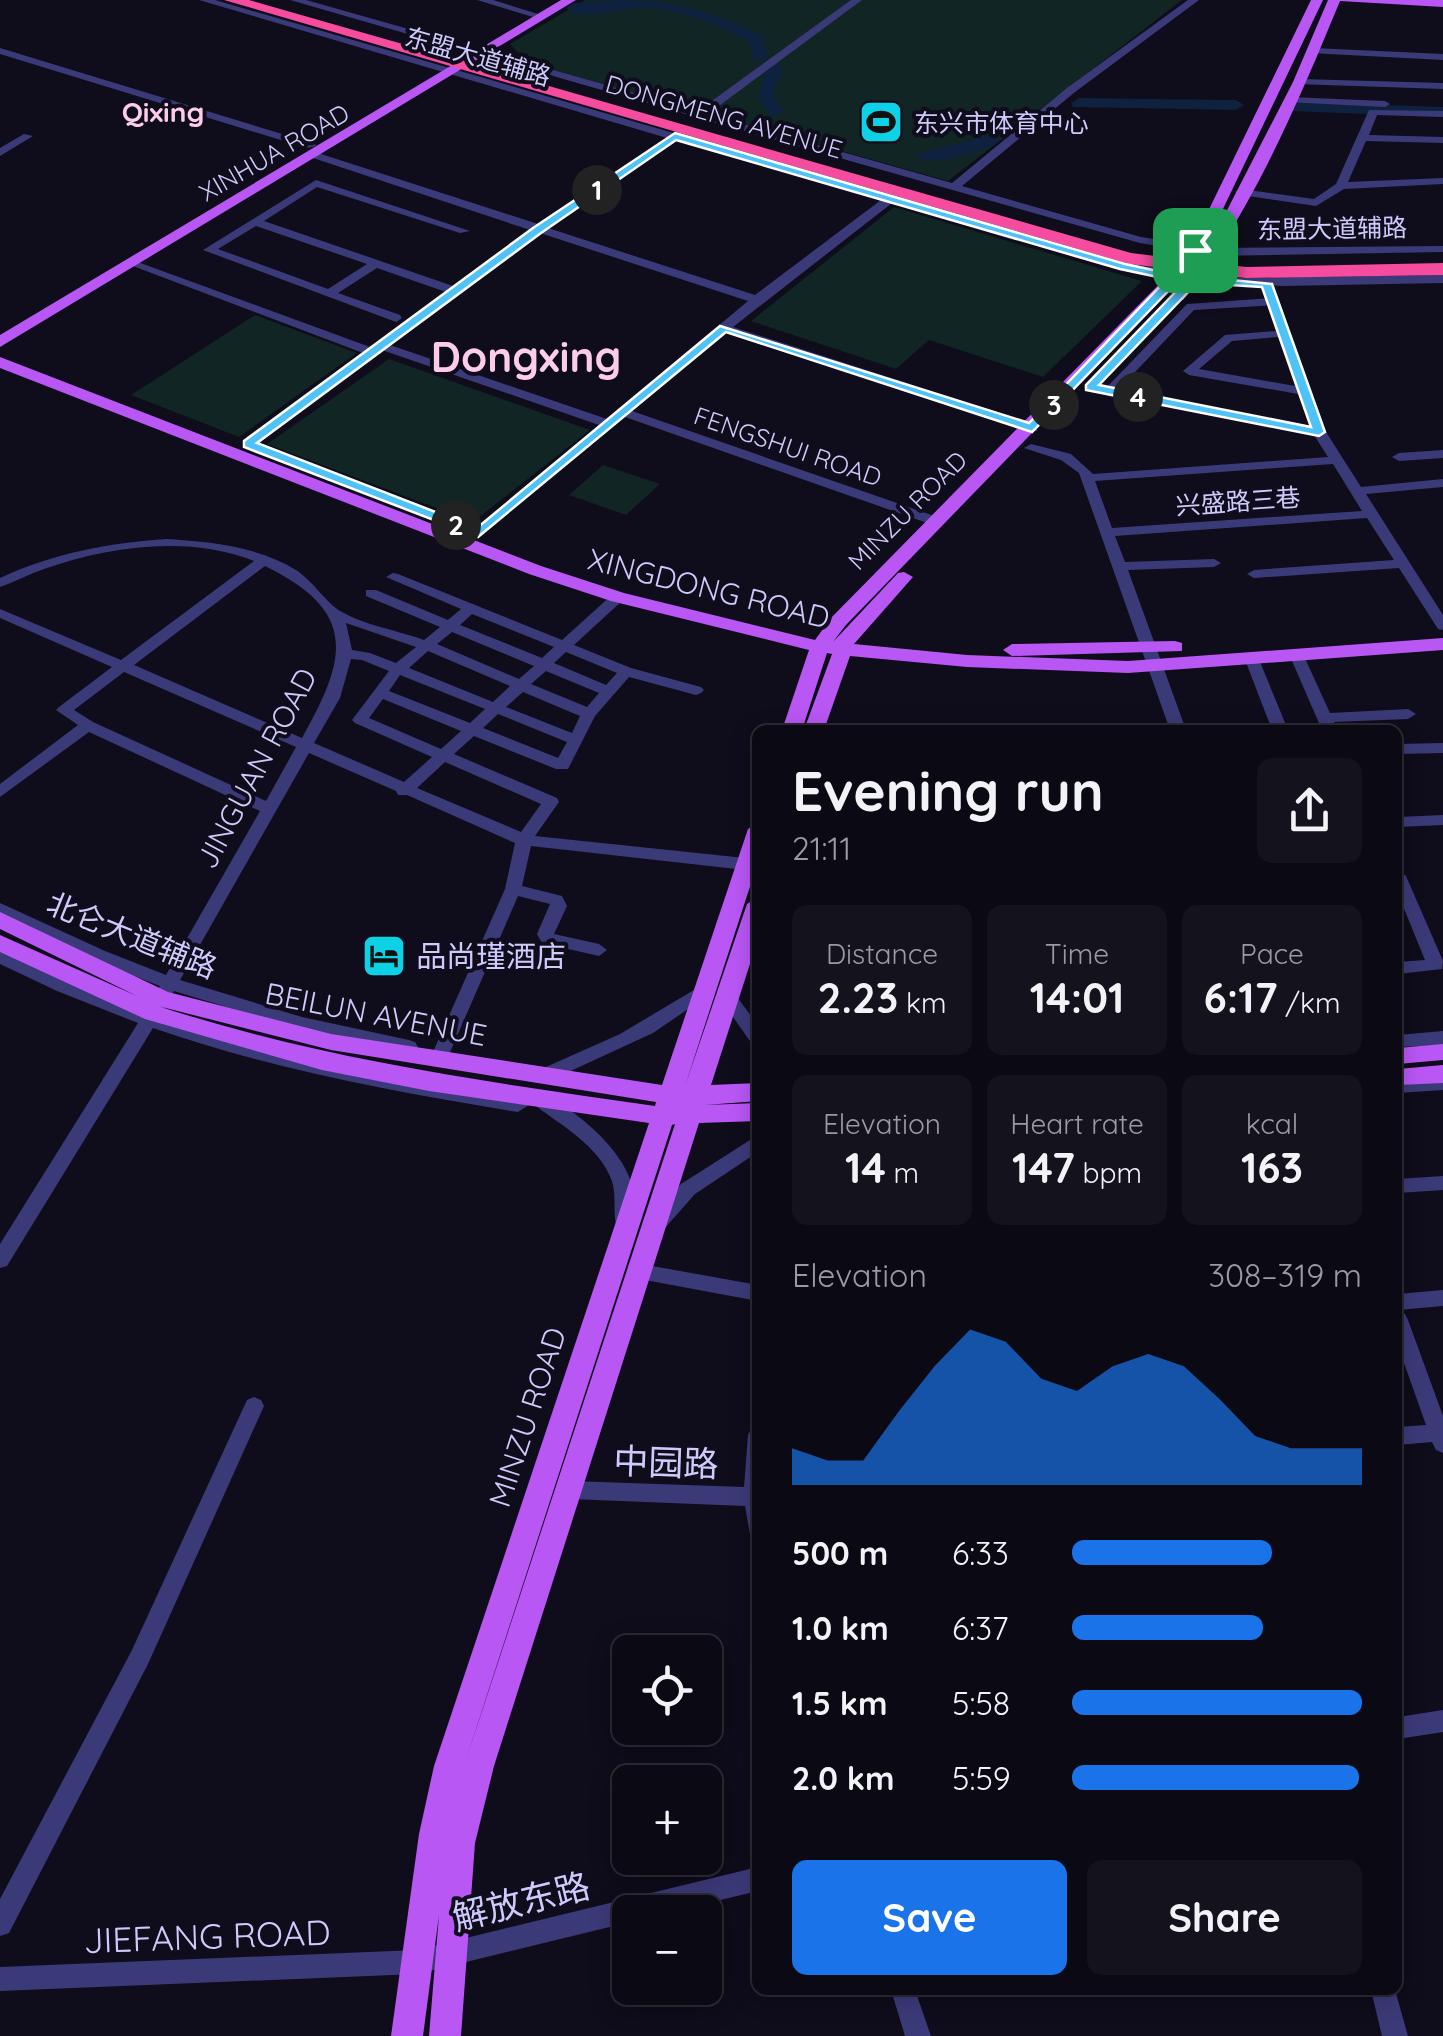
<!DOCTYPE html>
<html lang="en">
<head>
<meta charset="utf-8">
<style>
  body { margin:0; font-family:Quicksand,"Noto Sans SC",sans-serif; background:#14121d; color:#f1f3f6; height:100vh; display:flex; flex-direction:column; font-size:38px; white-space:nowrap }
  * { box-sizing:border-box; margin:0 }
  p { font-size:32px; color:#9a9aa0 }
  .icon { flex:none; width:55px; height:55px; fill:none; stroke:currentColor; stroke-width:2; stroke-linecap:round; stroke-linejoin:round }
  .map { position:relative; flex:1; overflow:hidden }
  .details { position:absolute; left:752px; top:725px; width:650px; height:1270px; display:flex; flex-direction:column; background:#0b0914; border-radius:15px; box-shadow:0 5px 25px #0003,0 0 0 2px #2b2a34 }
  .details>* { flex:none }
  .fabs { position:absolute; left:612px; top:1635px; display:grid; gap:20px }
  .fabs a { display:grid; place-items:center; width:110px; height:110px; border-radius:15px; background:#0b0914; box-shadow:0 5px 25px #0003,0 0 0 2px #2b2a34; font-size:50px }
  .pin { position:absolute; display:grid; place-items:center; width:85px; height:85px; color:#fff; margin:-42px; border-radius:20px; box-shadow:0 5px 15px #0006 }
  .km { position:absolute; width:50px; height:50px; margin:-25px; border-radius:50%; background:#222; color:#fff; font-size:28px; line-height:50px; text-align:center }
  .round { display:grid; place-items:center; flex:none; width:105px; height:105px; border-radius:15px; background:#14121d }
  .headline { display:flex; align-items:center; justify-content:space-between; height:170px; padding:0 40px }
  h1 { font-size:55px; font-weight:700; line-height:75px }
  .figures { display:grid; grid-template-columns:repeat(3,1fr); gap:15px; height:170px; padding:10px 40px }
  .figures div { display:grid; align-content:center; border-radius:15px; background:#14121d; text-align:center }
  .figures b { font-size:42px; font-weight:700 }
  .figures small { font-size:28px; font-weight:400 }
  .figures p { font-size:28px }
  .chart { height:280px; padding:20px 40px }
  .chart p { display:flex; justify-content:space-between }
  .chart svg { width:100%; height:180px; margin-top:10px; fill:#1a73e8; opacity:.7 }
  .action { display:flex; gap:20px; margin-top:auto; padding:20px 40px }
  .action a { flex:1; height:115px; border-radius:15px; background:#1a73e8; color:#fff; font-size:40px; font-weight:700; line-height:115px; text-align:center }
  .action a+a { background:#14121d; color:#f1f3f6 }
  ul { padding:0 40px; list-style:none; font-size:32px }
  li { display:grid; grid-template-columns:160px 120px 1fr; align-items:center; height:75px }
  li i { height:25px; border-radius:12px; background:#1a73e8 }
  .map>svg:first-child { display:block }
  .green { fill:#102524 }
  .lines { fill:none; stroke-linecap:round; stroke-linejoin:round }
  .river { fill:#0e213e; fill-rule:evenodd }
  .minor { fill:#3b3a78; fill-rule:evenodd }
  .major { fill:#b957f5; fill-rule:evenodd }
  .highway { fill:#f54c9f; fill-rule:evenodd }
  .route { fill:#4fc3f7; stroke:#fff; stroke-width:2.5; fill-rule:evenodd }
  .labels { text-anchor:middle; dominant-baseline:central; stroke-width:8; stroke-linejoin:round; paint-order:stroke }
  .far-street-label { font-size:25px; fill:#cfcafc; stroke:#0f0c1b }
  .far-poi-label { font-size:25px; fill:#cfcafc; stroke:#0f0c1b; text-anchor:start }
  .far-neighbourhood-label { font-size:28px; font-weight:bold; fill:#fccceb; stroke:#0f0c1b }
  .street-label { font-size:30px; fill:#cfcafc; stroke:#0f0c1b }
  .poi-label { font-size:30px; fill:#cfcafc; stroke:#0f0c1b; text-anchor:start }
  .near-street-label { font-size:35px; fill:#cfcafc; stroke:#0f0c1b }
  .far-town-label { font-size:42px; font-weight:bold; fill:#fccceb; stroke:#0f0c1b }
</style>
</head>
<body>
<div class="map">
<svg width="1443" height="2036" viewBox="0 0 1443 2036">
  <rect width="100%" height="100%" fill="#0f0c1b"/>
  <path class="green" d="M 585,0 L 1182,0 L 948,181 L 527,63 L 510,44 Z
    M 894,207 L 1142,281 L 1043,377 L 929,340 L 896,369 L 751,321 Z
    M 255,315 L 357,353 L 239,437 L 131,395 Z
    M 389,359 L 590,430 L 473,522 L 267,444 Z
    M 603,465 L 660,484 L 626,515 L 569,495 Z"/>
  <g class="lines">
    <path class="river" d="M 623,0 C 674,0 718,12 763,37 L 768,59 L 754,62 L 749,42 C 719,25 686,12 652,8 C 625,6 589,24 566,8 L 574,3 Z
      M 767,64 L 779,64 L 783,74 L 775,85 L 774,98 L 784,111 L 776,116 L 770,115 L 758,98 Z
      M 1079,98 L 1236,100 L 1244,105 L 1236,110 L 1073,107 L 1071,103 Z
      M 1298,102 L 1443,107 L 1443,117 L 1292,111 L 1290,107 Z
      M 990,135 L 999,140 L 996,144 C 973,151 936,170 915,155 Z"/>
    <path class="minor" d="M 199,0 L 215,0 L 1125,264 L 1243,278 L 1443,275 L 1443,283 L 1283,286 L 1164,278 L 1120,270 L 892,203 L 733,327 L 1037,425 L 1037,431 L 1027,431 L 726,333 L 632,411 L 943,519 L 943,525 L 933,525 L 625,417 L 478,537 L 471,533 L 473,530 L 599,425 L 382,350 L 253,447 L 243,447 L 243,441 L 363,353 L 125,263 L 135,261 L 370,347 L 446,292 L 377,268 L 338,293 L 400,315 L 402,318 L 396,322 L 203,250 L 316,180 L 470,231 L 460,233 L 317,187 L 264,221 L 453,286 L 530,230 L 310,157 L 310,153 L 318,153 L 538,224 L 667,138 ZM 677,141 L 881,200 L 755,295 L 548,228 ZM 256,226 L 367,264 L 328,289 L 218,249 ZM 540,233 L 748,301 L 607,419 L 390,345 Z
      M 290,0 L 306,0 L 698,111 L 851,0 L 862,0 L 708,114 L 952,183 L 1067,88 L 1188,0 L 1199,0 L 1075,92 L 962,186 L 1141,237 L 1213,248 L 1443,246 L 1443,252 L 1213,256 L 1140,243 L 702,119 L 692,120 L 692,116 Z
      M 477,0 L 493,0 L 538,14 L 533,17 Z
      M 0,48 L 315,144 L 316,146 L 307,148 L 0,54 Z
      M 1314,48 L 1443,54 L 1443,60 L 1310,53 L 1309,51 Z
      M 1300,79 L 1443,83 L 1443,89 L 1296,84 L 1296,80 Z
      M 1290,97 L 1385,101 L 1390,104 L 1385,107 L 1286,102 L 1285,100 Z
      M 1369,110 L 1443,111 L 1443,117 L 1377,115 L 1369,135 L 1443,137 L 1443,143 L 1366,141 L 1348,182 L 1443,178 L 1443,184 L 1344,189 L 1316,206 L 1241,195 L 1235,192 L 1241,189 L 1314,199 L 1336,184 Z
      M 24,134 L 33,136 L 0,156 L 0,148 Z
      M 1273,298 L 1277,299 L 1277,305 L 1194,310 L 1119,389 L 1310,426 L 1298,394 L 1189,375 L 1183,371 L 1225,335 L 1289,330 L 1290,341 L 1326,432 L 1361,487 L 1443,479 L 1443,487 L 1366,494 L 1443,615 L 1443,630 L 1438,629 L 1399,568 L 1254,578 L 1247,574 L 1254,570 L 1394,560 L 1367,518 L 1115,536 L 1125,562 L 1214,559 L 1221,563 L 1214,567 L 1128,570 L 1186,730 L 1170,730 L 1079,473 L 1061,460 L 1024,448 L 1031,444 L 1071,454 L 1093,474 L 1328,457 L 1314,435 L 1109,396 L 1084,387 L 1090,383 L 1107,387 L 1187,304 ZM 1278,337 L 1295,386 L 1199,369 L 1232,341 ZM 1333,464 L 1362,511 L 1112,528 L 1095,481 Z
      M 1443,450 L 1443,458 L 1399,461 L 1392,457 L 1399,453 Z
      M 167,539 C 211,542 257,546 296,570 C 312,580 328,605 342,612 C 364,625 400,631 424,640 L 440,627 L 366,596 L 366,590 L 376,590 L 448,620 L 461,609 L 386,577 L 393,573 L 398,574 L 562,640 L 613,594 L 623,594 L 623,600 L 574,645 L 631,668 L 701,687 L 704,690 L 701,693 L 696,695 L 629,677 L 595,716 L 568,769 L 556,769 L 474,736 L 454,754 L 557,798 L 559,802 L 535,836 L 745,858 L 753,864 L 745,870 L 531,846 L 522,886 L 562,896 L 567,906 L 554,934 L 599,944 L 607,950 L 599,956 L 542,943 L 537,934 L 550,904 L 518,896 L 444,1066 L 432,1066 L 429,1061 L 505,889 L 515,843 L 407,795 L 398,795 L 396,791 L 309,753 L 180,980 L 302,1017 L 409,1040 L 415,1042 L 418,1047 L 415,1052 L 409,1054 L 302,1030 L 174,991 L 159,1017 C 275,1057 394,1079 514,1098 L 527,1090 C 535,1094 541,1092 549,1096 C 591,1122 652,1172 631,1228 L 624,1231 L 617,1228 C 612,1213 617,1197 612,1181 C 599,1145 560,1125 532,1103 L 518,1112 C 394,1092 271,1069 153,1028 L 7,1266 L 0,1268 L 0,1244 L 138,1023 L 57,991 L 0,964 L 0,951 L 145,1012 L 160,986 L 93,960 L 0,916 L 0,903 L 105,951 L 166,975 L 260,811 L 89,732 L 0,797 L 0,784 L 78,725 L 56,710 L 59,707 L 112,667 L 0,618 L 0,609 L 121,660 L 254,561 C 190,535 108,546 44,569 C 29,574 15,582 0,587 L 0,578 C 54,553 108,543 167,539 ZM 265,566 C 360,612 346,660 302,738 L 134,665 ZM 472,614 L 554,647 L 542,658 L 460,625 ZM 346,623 L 416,647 L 396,663 L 370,653 L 352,650 ZM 452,632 L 534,666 L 519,679 L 437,644 ZM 428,651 L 510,686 L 493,702 L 409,668 ZM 566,652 L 617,673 L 606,685 L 554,663 ZM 351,659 L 362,660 L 389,671 L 352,720 L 355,723 L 432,757 L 404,782 L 314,743 L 340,698 ZM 546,671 L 599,693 L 587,707 L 531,684 ZM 124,672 L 296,747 L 266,801 L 93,722 L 74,710 ZM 400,675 L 485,709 L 470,723 L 389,691 ZM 523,692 L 580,716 L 572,733 L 506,707 ZM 383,699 L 461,731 L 441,749 L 369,718 ZM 498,714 L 567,742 L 558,758 L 483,728 ZM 445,762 L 541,804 L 521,832 L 417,788 Z
      M 1296,649 L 1303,654 L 1330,713 L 1408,709 L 1416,714 L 1408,719 L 1334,722 L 1338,730 L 1322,730 L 1289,654 Z
      M 1251,652 L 1258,657 L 1288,730 L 1272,730 L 1244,657 Z
      M 1443,743 L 1443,753 L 1398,754 L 1398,744 Z
      M 1443,815 L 1443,825 L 1398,827 L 1398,817 Z
      M 1398,870 L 1406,876 L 1443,961 L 1442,969 L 1398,974 L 1398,962 L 1425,960 L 1398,894 Z
      M 704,984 L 710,986 L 713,990 L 710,994 L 653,1033 L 549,1081 L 537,1081 L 534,1076 L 537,1071 L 620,1034 Z
      M 728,991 L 734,993 L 758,1025 L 758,1045 L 752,1044 L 719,997 Z
      M 1443,1031 L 1443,1045 L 1398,1047 L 1398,1035 Z
      M 1443,1076 L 1443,1090 L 1398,1093 L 1398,1079 Z
      M 758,1135 L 758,1152 L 695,1194 L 664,1229 L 657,1232 L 650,1229 L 647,1224 L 650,1219 L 681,1184 Z
      M 1443,1176 L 1443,1190 L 1398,1193 L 1398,1179 Z
      M 641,1264 L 758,1285 L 758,1301 L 634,1278 L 631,1272 L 634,1266 Z
      M 1443,1290 L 1443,1306 L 1398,1310 L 1398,1294 Z
      M 1398,1312 L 1405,1314 L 1408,1320 L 1443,1416 L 1443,1453 L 1436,1450 L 1432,1442 L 1398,1445 L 1398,1427 L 1426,1425 L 1398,1346 Z
      M 254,1397 L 261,1400 L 264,1406 L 148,1664 L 9,1933 L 0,1936 L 0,1899 L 132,1650 L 247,1400 Z
      M 758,1426 L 758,1536 L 750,1534 L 745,1506 L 571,1499 L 564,1497 L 560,1490 L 564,1483 L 571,1481 L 744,1487 L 748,1435 L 751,1429 Z
      M 1443,1710 L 1443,1732 L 1398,1739 L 1398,1717 Z
      M 758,1867 L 758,1891 L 670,1912 L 630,1912 L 630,1922 L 417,1974 L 0,1991 L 0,1967 L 417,1950 Z
      M 891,1990 L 915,1990 L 931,2036 L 905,2036 Z
      M 1371,1990 L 1395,1990 L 1408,2036 L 1382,2036 Z"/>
    <path class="major" d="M 561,0 L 576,0 L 0,347 L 0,335 Z
      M 1311,0 L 1323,0 L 1210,236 L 1187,273 L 845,626 L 833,642 L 898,573 L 904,572 L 913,577 L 854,644 L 967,655 L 1128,661 L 1443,638 L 1443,650 L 1128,673 L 967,667 L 850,656 L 824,730 L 804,730 L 832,654 L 827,653 L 802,730 L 782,730 L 809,650 L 611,601 L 529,574 L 0,368 L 0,357 L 541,566 L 624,593 L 815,640 L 831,618 L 1176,267 L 1196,236 Z
      M 1328,0 L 1443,0 L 1443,7 L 1340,1 C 1297,105 1252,212 1183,300 L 1173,300 L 1170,297 L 1206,251 L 1293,82 Z
      M 1175,641 L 1182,643 L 1182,651 L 1012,656 L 1003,650 L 1012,644 Z
      M 758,822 L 758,862 L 685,1086 L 747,904 L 758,897 L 758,939 L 711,1085 L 758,1083 L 758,1101 L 705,1105 L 758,1103 L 758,1121 L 699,1123 L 494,1766 L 475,1843 L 461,2036 L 429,2036 L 439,1915 L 423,2036 L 391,2036 L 419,1834 L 434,1766 L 649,1123 L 429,1091 L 322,1070 L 145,1019 L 0,952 L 0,935 L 137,996 L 0,929 L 0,912 L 168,992 L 331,1034 L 662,1085 L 748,829 ZM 158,1006 L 331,1050 L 656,1102 L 655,1106 C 487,1082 320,1059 158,1006 ZM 675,1124 L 464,1766 L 463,1772 L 464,1766 L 672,1125 Z
      M 1443,1044 L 1443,1060 L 1398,1064 L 1398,1048 Z
      M 1443,1065 L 1443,1083 L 1398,1085 L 1398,1069 Z"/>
    <path class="highway" d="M 224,0 L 249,0 L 1131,253 L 1246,267 L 1443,263 L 1443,275 L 1246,278 L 1129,264 Z"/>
  </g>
  <path class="route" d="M 675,133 L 1125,264 L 1172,274 L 1191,248 L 1217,249 L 1201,277 L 1272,284 L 1325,432 L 1319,436 L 1086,390 L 1086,385 L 1185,282 L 1178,281 L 1032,432 L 726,332 L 478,537 L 244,447 L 244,441 L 533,228 ZM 676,140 L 1120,269 L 1167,279 L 1029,423 L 720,326 L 477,528 L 257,443 L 541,233 ZM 1198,254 L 1206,254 L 1191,276 L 1183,275 ZM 1197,283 L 1262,287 L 1311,427 L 1099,385 Z"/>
  <defs>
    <symbol id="stadium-square" viewBox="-11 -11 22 22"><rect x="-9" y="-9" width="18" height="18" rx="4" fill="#0dd1e4" stroke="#0f0c1b"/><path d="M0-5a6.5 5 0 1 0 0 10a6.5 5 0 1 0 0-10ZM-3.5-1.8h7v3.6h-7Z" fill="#111"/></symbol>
    <symbol id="hotel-square" viewBox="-11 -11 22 22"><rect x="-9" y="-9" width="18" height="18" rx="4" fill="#0dd1e4" stroke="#0f0c1b"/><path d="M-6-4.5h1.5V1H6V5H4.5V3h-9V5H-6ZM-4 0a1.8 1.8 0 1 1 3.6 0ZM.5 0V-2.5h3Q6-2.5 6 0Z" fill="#111"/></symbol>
  </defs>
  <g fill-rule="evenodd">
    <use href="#stadium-square" x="856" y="97" width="50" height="50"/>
    <use href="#hotel-square" x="359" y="931" width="50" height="50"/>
  </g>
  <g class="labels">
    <g class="far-street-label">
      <text transform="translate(478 56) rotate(16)">东盟大道辅路</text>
      <text transform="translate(724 116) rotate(16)">DONGMENG AVENUE</text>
      <text transform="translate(274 152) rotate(-30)">XINHUA ROAD</text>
      <text transform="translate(1332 228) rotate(-1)">东盟大道辅路</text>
      <text transform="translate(788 446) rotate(19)">FENGSHUI ROAD</text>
      <text transform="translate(1238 501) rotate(-4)">兴盛路三巷</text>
      <text transform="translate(907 510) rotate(-45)">MINZU ROAD</text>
    </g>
    <g class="far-poi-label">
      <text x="914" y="122">东兴市体育中心</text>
    </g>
    <g class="far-neighbourhood-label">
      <text x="163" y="111">Qixing</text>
    </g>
    <g class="street-label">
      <text transform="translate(709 588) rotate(14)">XINGDONG ROAD</text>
      <text transform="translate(256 768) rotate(-62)">JINGUAN ROAD</text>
      <text transform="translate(132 935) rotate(22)">北仑大道辅路</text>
      <text transform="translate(376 1014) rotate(11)">BEILUN AVENUE</text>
      <text transform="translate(527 1417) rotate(-72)">MINZU ROAD</text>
    </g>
    <g class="poi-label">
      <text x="416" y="956">品尚瑾酒店</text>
    </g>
    <g class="near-street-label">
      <text transform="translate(666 1462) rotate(2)">中园路</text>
      <text transform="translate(521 1901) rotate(-14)">解放东路</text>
      <text transform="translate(207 1936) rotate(-2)">JIEFANG ROAD</text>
    </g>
    <g class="far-town-label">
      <text x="526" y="356">Dongxing</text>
    </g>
  </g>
</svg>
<div class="fabs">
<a><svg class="icon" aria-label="locate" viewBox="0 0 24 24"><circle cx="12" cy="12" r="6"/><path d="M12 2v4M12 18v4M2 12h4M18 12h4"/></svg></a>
<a>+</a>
<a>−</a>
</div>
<div class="pin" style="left:1195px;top:250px;background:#1e9e55"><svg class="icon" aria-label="arrive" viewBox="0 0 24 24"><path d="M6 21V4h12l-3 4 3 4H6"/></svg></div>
<b class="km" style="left:597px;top:190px">1</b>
<b class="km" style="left:456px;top:525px">2</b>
<b class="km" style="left:1054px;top:405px">3</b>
<b class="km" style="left:1138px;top:397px">4</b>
<section class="details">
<div class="headline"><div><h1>Evening run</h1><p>21:11</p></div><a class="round"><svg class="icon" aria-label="share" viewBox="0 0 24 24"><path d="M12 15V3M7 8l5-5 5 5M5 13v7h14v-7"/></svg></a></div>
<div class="figures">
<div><p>Distance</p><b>2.23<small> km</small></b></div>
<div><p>Time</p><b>14:01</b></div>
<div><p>Pace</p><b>6:17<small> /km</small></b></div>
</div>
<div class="figures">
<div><p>Elevation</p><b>14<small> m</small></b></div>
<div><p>Heart rate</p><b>147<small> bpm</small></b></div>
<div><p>kcal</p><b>163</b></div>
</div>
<div class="chart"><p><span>Elevation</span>308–319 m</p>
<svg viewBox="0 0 160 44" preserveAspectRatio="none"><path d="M0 44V35L10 38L20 38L30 26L40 15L50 6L60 9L70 18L80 21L90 15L100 12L110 15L120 23L130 32L140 35L150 35L160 35V44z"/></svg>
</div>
<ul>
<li><b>500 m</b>6:33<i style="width:69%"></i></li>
<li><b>1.0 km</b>6:37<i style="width:66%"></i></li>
<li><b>1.5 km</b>5:58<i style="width:100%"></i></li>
<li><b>2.0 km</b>5:59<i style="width:99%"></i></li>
</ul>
<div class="action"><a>Save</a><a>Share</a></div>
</section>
</div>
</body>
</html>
